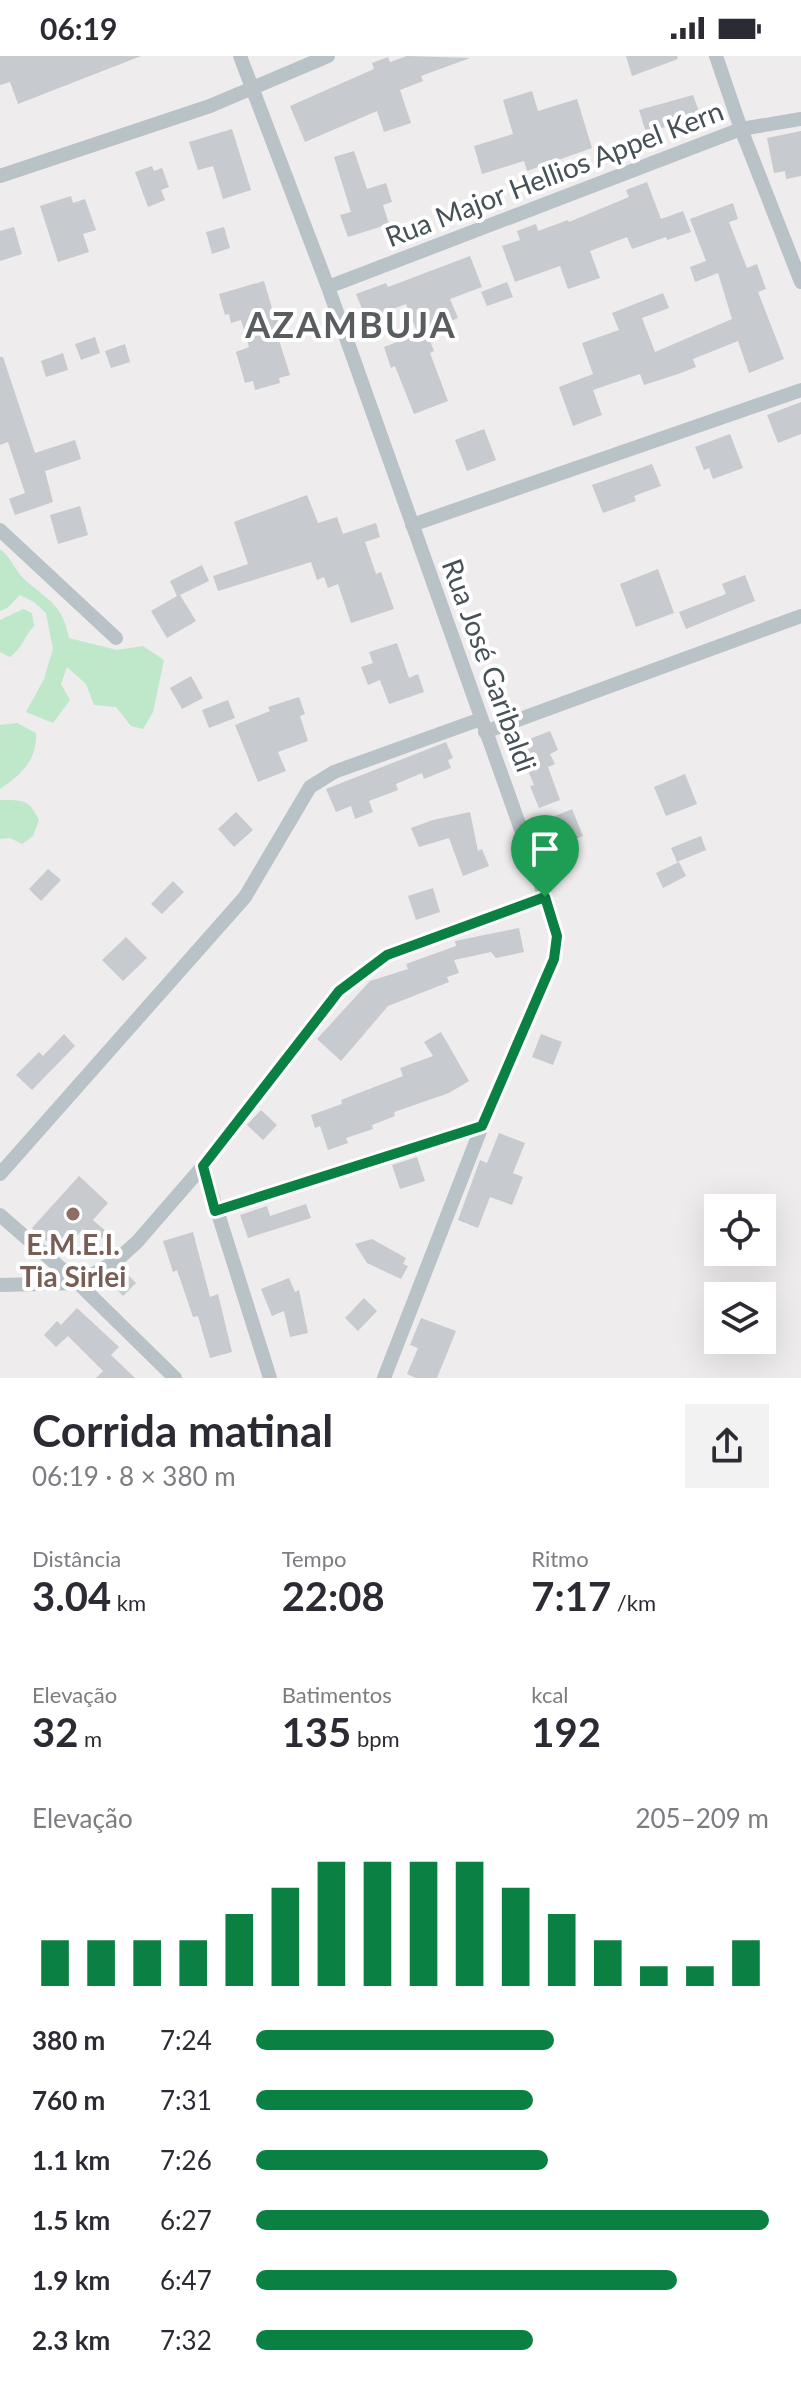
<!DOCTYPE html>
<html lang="pt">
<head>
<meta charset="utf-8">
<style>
  body { margin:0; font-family:Lato,sans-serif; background:#f2f2f3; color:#2b2b33; height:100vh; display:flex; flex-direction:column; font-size:30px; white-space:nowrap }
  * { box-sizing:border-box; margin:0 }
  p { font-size:26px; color:#7c7c81 }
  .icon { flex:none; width:44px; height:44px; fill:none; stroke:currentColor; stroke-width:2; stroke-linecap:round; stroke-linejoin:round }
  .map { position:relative; height:1322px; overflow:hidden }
  .side { display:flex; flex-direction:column; background:#fff; flex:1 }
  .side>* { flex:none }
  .fabs { position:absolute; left:704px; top:1138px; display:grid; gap:16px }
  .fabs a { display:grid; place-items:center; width:72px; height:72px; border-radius:0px; background:#fff; box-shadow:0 8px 32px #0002; font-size:40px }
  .pin { position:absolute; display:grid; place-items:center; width:68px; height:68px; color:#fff; margin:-82px -34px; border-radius:50% 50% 50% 0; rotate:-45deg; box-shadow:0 0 8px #0007 }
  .pin .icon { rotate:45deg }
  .round { display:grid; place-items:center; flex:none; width:84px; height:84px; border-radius:0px; background:#f2f2f3 }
  .summary { display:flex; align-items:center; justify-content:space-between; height:136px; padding:0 32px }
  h1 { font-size:44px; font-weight:700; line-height:60px }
  .metrics { display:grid; grid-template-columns:repeat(3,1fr); gap:12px; height:136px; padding:8px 32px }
  .metrics div { display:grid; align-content:center }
  .metrics b { font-size:40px; font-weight:700 }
  .metrics small { font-size:22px; font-weight:400 }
  .metrics p { font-size:22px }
  .chart { height:224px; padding:16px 32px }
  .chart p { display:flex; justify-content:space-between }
  .chart svg { width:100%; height:144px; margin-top:8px; stroke:#0b8043; stroke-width:6 }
  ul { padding:0 32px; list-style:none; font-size:26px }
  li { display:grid; grid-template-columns:128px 96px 1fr; align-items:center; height:60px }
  li i { height:20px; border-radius:10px; background:#0b8043 }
  .status { display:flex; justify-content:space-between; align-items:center; height:56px; padding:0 40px; background:#fff; direction:ltr }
  .status svg { height:22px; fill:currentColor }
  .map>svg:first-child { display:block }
  .green { fill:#bee8c9 }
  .building { fill:#c7cace }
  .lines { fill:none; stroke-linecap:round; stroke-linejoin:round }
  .street { stroke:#b8c2c7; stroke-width:14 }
  .route-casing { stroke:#fff; stroke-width:16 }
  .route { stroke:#0b8043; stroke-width:10 }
  .education-dot { fill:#8d6e63; stroke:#fff; stroke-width:3 }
  .labels { text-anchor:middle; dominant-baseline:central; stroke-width:8; stroke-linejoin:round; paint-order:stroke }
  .street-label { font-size:28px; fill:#465157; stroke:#fff }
  .education-label { font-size:28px; font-weight:bold; fill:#785e54; stroke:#fff }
  .district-label { font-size:36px; font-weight:bold; letter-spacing:2px; fill:#595d60; stroke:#fff }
</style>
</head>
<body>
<div class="status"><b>06:19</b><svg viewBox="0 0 49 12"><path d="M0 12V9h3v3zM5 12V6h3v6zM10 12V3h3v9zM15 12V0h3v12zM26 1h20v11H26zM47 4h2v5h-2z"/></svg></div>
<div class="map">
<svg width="801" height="1322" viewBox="0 0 801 1322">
  <rect width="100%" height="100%" fill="#eeecec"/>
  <path class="green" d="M 0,493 C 11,501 15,514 24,523 C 48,545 62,547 69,582 L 117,594 L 143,590 L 164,604 L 153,656 L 143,673 L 131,670 L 116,651 L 94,649 L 86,628 L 67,611 L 61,628 L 70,644 L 53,667 L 26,656 L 44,623 L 53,593 L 46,557 L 34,546 L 20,539 L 7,552 L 0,555 Z
    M 23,553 L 32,557 L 34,570 C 24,581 22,592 10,601 L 0,596 L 0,564 Z
    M 17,667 L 36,677 C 37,704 21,719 0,733 L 0,669 Z
    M 0,744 C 22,744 29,743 39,764 L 33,780 L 22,788 L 10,782 L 0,783 Z"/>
  <path class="building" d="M 0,0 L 141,0 L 18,48 L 10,26 L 0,29 Z
    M 407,0 L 470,2 L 421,20 L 423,25 L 400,34 L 411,67 L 384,76 L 377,55 L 305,86 L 290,50 L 374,13 L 372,7 L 388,1 L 390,6 Z
    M 626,0 L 677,0 L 678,3 L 632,20 Z
    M 532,35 L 538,55 L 577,43 L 592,92 L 527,115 L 524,105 L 482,118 L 474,90 L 513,78 L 503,44 Z
    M 693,39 L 699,56 L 664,67 L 665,71 L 646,77 L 639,54 Z
    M 232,73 L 251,134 L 223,143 L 213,110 L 198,114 L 189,86 Z
    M 801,75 L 801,120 L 786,123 L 785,115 L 774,117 L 767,82 Z
    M 354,95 L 367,133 L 386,127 L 392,146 L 383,149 L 389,168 L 348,181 L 340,159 L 351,156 L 334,101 Z
    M 152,110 L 154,115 L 162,112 L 169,131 L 161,134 L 165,144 L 148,151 L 135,116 Z
    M 647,126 L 661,163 L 683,155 L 691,176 L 667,184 L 666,181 L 632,193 L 627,181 L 590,195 L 600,222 L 568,233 L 560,210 L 515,226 L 502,190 L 520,184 L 517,175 L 536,168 L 538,175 L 568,164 L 569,166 L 629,141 L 626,134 Z
    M 71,140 L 73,147 L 85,143 L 96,174 L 83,178 L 89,196 L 58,206 L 40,150 Z
    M 733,147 L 738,163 L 729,166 L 747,212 L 757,208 L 766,233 L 758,236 L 784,303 L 749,317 L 738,285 L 693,303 L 696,311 L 678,318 L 644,329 L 640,318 L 593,334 L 602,359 L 573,370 L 559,331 L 593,318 L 582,287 L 619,274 L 612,257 L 663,237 L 669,252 L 642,262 L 655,296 L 732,263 L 718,217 L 695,226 L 690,211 L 706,205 L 690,163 Z
    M 14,171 L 22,198 L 0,205 L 0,175 Z
    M 224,171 L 230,192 L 212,198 L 206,176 Z
    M 470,200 L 482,231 L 450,243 L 458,262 L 418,278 L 406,248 L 366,263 L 356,238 L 386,227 L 388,231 Z
    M 264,225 L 274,259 L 280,257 L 287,282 L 279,284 L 290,319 L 279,322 L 280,327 L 255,334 L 253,325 L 245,327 L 236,296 L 249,291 L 241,264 L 231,267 L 229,258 L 225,259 L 219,238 Z
    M 507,226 L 513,241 L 487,250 L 481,236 Z
    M 426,275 L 434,295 L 430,297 L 448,345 L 414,358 L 395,310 L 391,312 L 384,291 Z
    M 95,281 L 100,297 L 81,304 L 75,288 Z
    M 125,288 L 130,306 L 111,312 L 105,295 Z
    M 63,297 L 68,314 L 46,321 L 41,305 Z
    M 0,301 L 3,301 L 35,397 L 75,384 L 81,403 L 45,415 L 53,446 L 15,459 L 9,443 L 25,437 L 8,386 L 0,389 Z
    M 801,346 L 801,378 L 778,387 L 767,359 Z
    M 484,373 L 496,404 L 467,415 L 455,384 Z
    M 730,378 L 743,412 L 713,423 L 709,412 L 704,414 L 695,391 Z
    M 652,408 L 661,430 L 634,440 L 636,445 L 603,457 L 592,429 Z
    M 307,439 L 318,467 L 337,461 L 343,478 L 376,467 L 380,481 L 365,486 L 376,518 L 381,516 L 394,553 L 351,567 L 338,528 L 328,532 L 324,521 L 317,524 L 311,506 L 218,535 L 213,520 L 248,508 L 234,466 Z
    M 80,450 L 88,479 L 58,488 L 50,459 Z
    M 202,509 L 209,525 L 180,539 L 196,565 L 167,582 L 151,555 L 177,540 L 170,525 Z
    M 658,513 L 674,557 L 636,571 L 620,528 Z
    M 745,519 L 755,545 L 686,573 L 679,556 L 726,538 L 722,528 Z
    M 397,587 L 409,622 L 418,618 L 424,636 L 389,648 L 380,624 L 368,629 L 361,611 L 373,607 L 369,596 Z
    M 191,620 L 203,642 L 182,653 L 170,632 Z
    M 299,641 L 305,658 L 300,660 L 308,685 L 278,696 L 286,715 L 258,726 L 235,669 L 270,655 L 268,651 Z
    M 228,644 L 235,662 L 209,672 L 202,654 Z
    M 550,675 L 558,694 L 550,698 L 555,708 L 548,711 L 560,744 L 539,752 L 530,730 L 534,729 L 517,688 Z
    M 446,686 L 453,702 L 448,704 L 451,712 L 424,723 L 422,717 L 396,728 L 398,734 L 369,745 L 373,756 L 355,763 L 351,750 L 336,756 L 326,733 Z
    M 685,718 L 697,748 L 666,760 L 654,731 Z
    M 572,753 L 583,780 L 564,788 L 553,761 Z
    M 236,756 L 253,774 L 234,791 L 218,773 Z
    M 470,756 L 478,795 L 482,793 L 489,810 L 463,820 L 449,782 L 419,791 L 411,772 L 433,764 Z
    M 701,780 L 706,794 L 677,806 L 671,792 Z
    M 679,806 L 686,820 L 663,832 L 656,817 Z
    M 48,813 L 61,824 L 41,845 L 29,833 Z
    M 173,825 L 184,836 L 162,858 L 151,848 Z
    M 433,832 L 440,856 L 416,864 L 408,840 Z
    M 519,872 L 524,896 L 496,902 L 491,896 L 454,904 L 459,917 L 447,921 L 449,926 L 388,950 L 341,1005 L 317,983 L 370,925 L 408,913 L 406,908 L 456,890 L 455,885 Z
    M 126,881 L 147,902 L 123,925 L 102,904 Z
    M 441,976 L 469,1025 L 449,1037 L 394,1056 L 395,1060 L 372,1069 L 373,1073 L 346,1082 L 348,1087 L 328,1094 L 320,1070 L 315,1072 L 311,1059 L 342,1048 L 341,1044 L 403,1020 L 400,1012 L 433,1000 L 424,986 Z
    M 64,978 L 75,990 L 32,1034 L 16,1019 L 39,996 L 43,1000 Z
    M 541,978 L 562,986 L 553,1009 L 532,1001 Z
    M 261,1054 L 277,1069 L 263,1084 L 247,1069 Z
    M 499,1077 L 525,1087 L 513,1117 L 523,1121 L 512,1149 L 490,1141 L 478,1172 L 458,1164 L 480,1104 L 487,1107 Z
    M 417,1101 L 425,1125 L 400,1133 L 392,1109 Z
    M 79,1120 L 108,1147 L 93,1164 L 107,1176 L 98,1186 L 83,1173 L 61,1198 L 32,1172 Z
    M 306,1148 L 311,1162 L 248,1182 L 240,1159 L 267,1150 L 270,1160 Z
    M 193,1176 L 210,1241 L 218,1238 L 232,1296 L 210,1302 L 198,1260 L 193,1261 L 177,1214 L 173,1216 L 163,1185 Z
    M 372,1183 L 406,1202 L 403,1208 L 408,1210 L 401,1223 L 367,1207 L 355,1188 Z
    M 122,1213 L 136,1227 L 123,1240 L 107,1223 Z
    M 289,1222 L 295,1236 L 299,1234 L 308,1277 L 290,1281 L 284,1255 L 272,1260 L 261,1233 Z
    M 364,1242 L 377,1255 L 358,1275 L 345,1262 Z
    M 77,1252 L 119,1291 L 111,1299 L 135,1322 L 96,1322 L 103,1315 L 68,1280 L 56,1291 L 44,1279 L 57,1265 L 61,1269 Z
    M 421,1262 L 456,1275 L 437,1322 L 416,1322 L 407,1318 L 418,1292 L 410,1289 Z"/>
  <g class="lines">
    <path class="street" d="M 240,0 L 328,231 L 545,841 L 557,880 L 554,903 L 482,1070 L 384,1322
      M 716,0 L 741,73 L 801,226
      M 0,120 L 210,50 L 328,0
      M 328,231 L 741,73 L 801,63
      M 412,469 L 801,334
      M 0,474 L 116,582
      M 485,676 L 801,560
      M 203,1110 L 270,1322
      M 0,1118 L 245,841 L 310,731 L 334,716 L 481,663
      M 215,1155 L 482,1070
      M 0,1159 L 78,1227 L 175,1322
      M 0,1229 L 78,1227 L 116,1205 L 137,1186 L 203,1110 L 339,935 L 387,899 L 545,841"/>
  </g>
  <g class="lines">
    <defs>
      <path id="route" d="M 545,841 L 557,880 L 554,903 L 482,1070 L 215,1155 L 203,1110 L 339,935 L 387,899 Z"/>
    </defs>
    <use href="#route" class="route-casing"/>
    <use href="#route" class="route"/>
  </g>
  <circle class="education-dot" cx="73" cy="1158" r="8"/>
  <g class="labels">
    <g class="street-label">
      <text transform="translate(554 117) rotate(-21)">Rua Major Hellios Appel Kern</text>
      <text transform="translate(490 609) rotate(70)">Rua José Garibaldi</text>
    </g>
    <g class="education-label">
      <text x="73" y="1188">E.M.E.I.<tspan x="73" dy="32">Tia Sirlei</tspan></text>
    </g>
    <g class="district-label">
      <text x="351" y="268">AZAMBUJA</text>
    </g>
  </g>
</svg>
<div class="fabs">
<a><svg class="icon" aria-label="locate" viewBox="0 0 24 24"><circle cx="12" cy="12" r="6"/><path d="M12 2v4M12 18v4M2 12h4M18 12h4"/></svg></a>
<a><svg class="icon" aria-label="layers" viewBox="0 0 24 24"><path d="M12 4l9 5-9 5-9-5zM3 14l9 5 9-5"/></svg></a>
</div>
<div class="pin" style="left:545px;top:841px;background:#1e9e55"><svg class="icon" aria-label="arrive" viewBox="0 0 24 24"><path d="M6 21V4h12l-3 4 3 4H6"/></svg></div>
</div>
<section class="side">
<div class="summary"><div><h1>Corrida matinal</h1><p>06:19 · 8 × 380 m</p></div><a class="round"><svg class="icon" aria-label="share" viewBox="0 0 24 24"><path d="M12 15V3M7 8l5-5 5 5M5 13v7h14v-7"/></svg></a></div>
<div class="metrics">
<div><p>Distância</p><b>3.04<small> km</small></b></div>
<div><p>Tempo</p><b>22:08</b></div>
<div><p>Ritmo</p><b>7:17<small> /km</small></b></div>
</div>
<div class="metrics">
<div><p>Elevação</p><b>32<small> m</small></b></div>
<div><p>Batimentos</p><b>135<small> bpm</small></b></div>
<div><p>kcal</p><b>192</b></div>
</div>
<div class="chart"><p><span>Elevação</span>205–209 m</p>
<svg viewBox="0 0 160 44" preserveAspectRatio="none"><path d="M5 44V30M15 44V30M25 44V30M35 44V30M45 44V22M55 44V14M65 44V6M75 44V6M85 44V6M95 44V6M105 44V14M115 44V22M125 44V30M135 44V38M145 44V38M155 44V30"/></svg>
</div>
<ul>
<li><b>380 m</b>7:24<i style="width:58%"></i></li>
<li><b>760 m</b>7:31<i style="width:54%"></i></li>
<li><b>1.1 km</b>7:26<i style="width:57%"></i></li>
<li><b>1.5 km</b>6:27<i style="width:100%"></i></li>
<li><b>1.9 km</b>6:47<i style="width:82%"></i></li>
<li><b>2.3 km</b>7:32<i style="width:54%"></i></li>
</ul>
</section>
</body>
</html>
